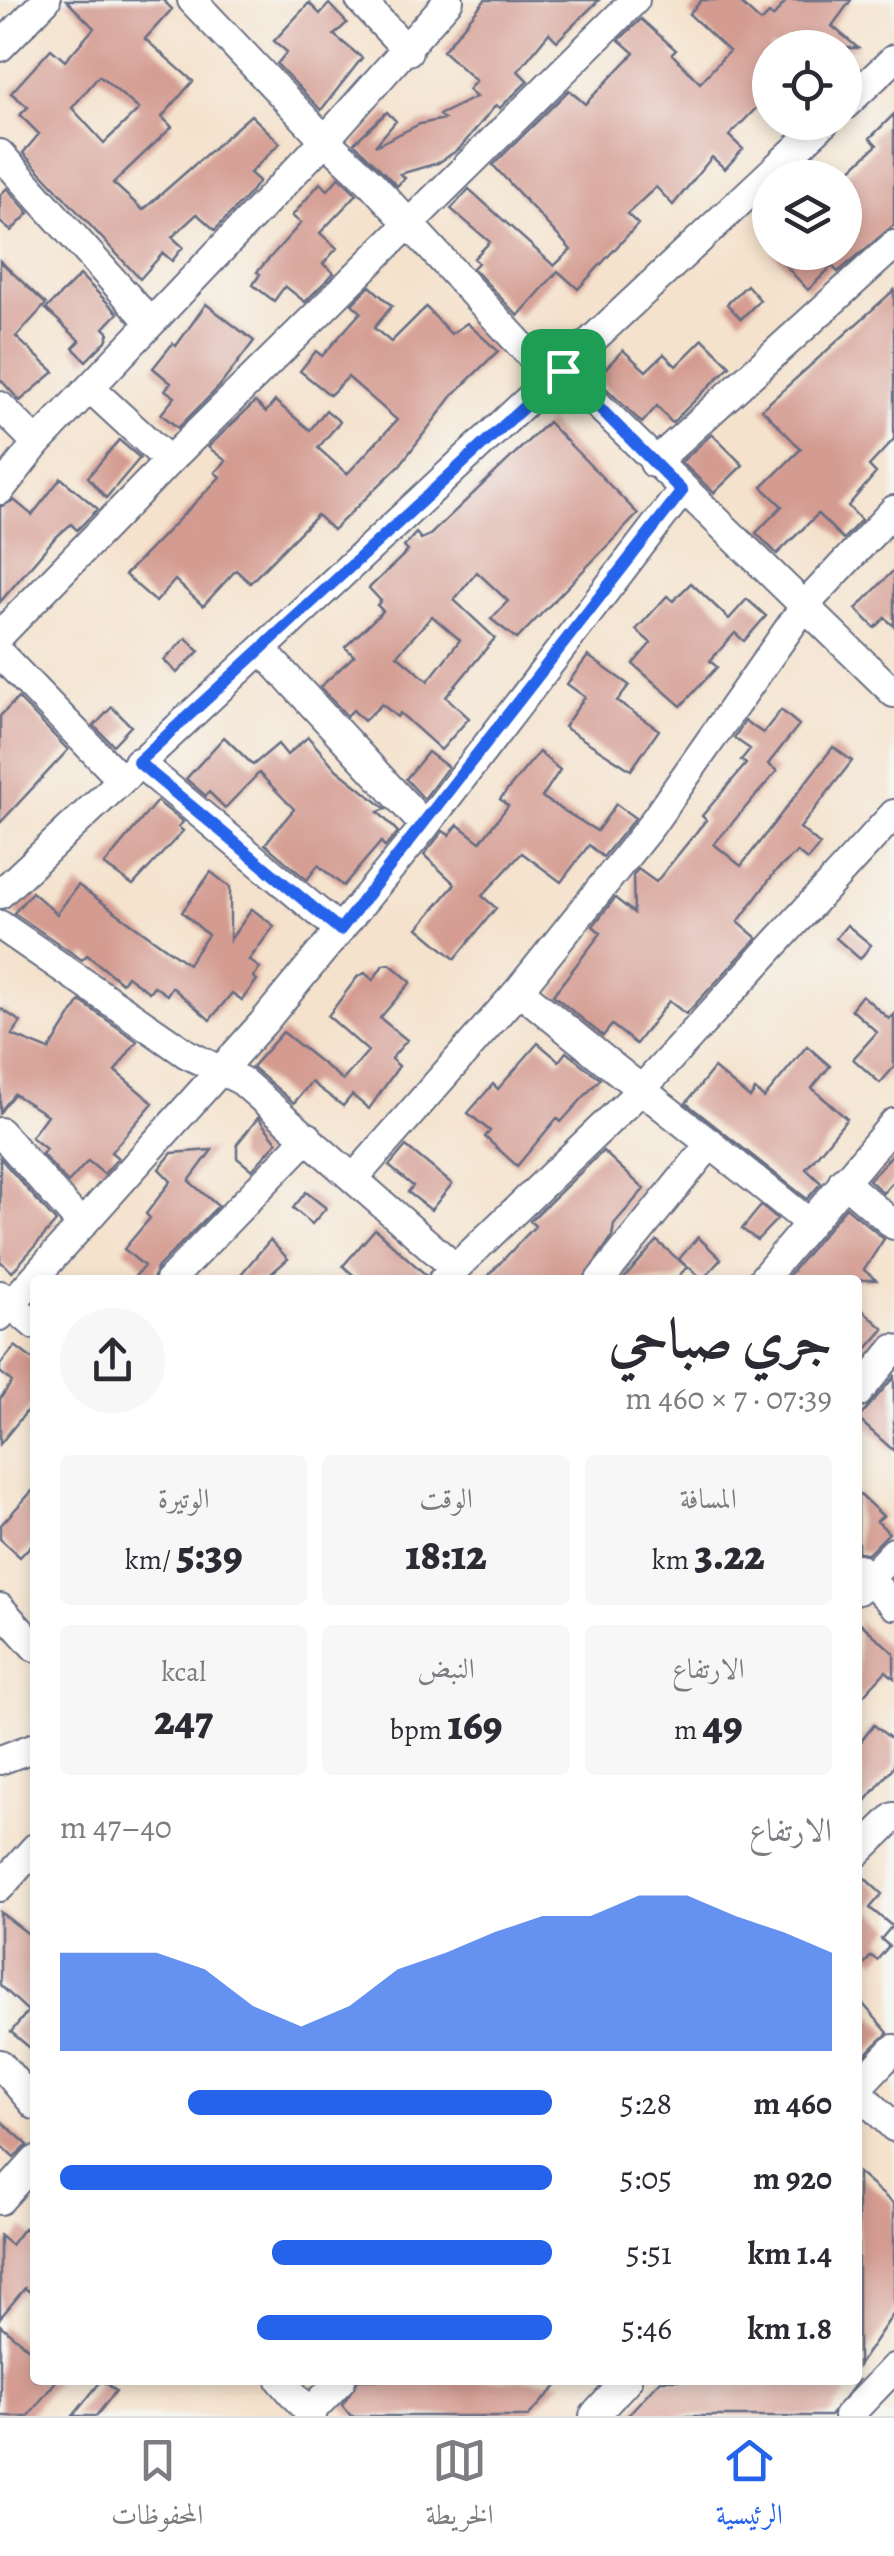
<!DOCTYPE html>
<html lang="ar">
<head>
<meta charset="utf-8">
<style>
  body { margin:0; font-family:Alegreya,Amiri,serif; background:#f7f7f7; color:#2b2b33; direction:rtl; height:100vh; display:flex; flex-direction:column; font-size:38px; white-space:nowrap }
  * { box-sizing:border-box; margin:0 }
  p { font-size:32px; color:#7c7c81 }
  .icon { flex:none; width:55px; height:55px; fill:none; stroke:currentColor; stroke-width:2; stroke-linecap:round; stroke-linejoin:round }
  .map { position:relative; flex:1; overflow:hidden; direction:ltr }
  .panel { position:absolute; left:30px; top:1275px; width:832px; height:1110px; display:flex; flex-direction:column; background:#fff; border-radius:10px; box-shadow:0 5px 15px #0003; direction:rtl }
  .panel>* { flex:none }
  .fabs { position:absolute; left:752px; top:30px; display:grid; gap:20px }
  .fabs a { display:grid; place-items:center; width:110px; height:110px; border-radius:50%; background:#fff; box-shadow:0 5px 15px #0003; font-size:50px }
  .pin { position:absolute; display:grid; place-items:center; width:85px; height:85px; color:#fff; margin:-42px; border-radius:20px; box-shadow:0 5px 15px #0006 }
  .round { display:grid; place-items:center; flex:none; width:105px; height:105px; border-radius:52px; background:#f7f7f7 }
  .summary { display:flex; align-items:center; justify-content:space-between; height:170px; padding:0 30px }
  h1 { font-size:55px; font-weight:800; line-height:75px }
  .stats { display:grid; grid-template-columns:repeat(3,1fr); gap:15px; height:170px; padding:10px 30px }
  .stats div { display:grid; align-content:center; border-radius:10px; background:#f7f7f7; text-align:center }
  .stats b { font-size:42px; font-weight:800 }
  .stats small { font-size:28px; font-weight:400 }
  .stats p { font-size:28px }
  .chart { height:280px; padding:20px 30px }
  .chart p { display:flex; justify-content:space-between }
  .chart svg { width:100%; height:180px; margin-top:10px; fill:#2563eb; opacity:.7 }
  ul { padding:0 30px; list-style:none; font-size:32px }
  li { display:grid; grid-template-columns:160px 120px 1fr; align-items:center; height:75px }
  li i { height:25px; border-radius:12px; background:#2563eb }
  .dock { display:flex; justify-content:space-around; align-items:center; height:140px; border-top:2px solid #e1e1e2; background:#fff; font-size:28px; color:#7c7c81 }
  .dock a { display:grid; justify-items:center; gap:5px }
  .dock .on { color:#2563eb }
  .map>svg:first-child { display:block }
  .building { fill:#d49b91; fill-rule:evenodd }
  .lines { fill:none; stroke-linecap:round; stroke-linejoin:round }
  .minor-casing { stroke:#676e84; stroke-width:32 }
  .minor { stroke:#fff; stroke-width:28 }
  .route-casing { stroke:#fff; stroke-width:20 }
  .route { stroke:#2563eb; stroke-width:12 }
</style>
</head>
<body>
<div class="map">
<svg width="894" height="2416" viewBox="0 0 894 2416">
  <rect width="100%" height="100%" fill="#f6f6f2"/>
  <filter id="ink" filterUnits="userSpaceOnUse"><feTurbulence type="fractalNoise" baseFrequency=".01" numOctaves="2"/><feDisplacementMap in="SourceGraphic" scale="20" xChannelSelector="R" yChannelSelector="G"/><feConvolveMatrix kernelMatrix="1 2 1 2 8 2 1 2 1" color-interpolation-filters="sRGB"/></filter>
  <filter id="wash" filterUnits="userSpaceOnUse"><feTurbulence type="fractalNoise" baseFrequency=".0048" numOctaves="4" result="noise"/><feDisplacementMap in="SourceGraphic" scale="40" xChannelSelector="R" yChannelSelector="G"/><feGaussianBlur stdDeviation="2.25" result="paint"/><feColorMatrix in="noise" values="0 0 0 0 0 0 0 0 0 0 0 0 0 0 0 0 0 1.4 0 .05"/><feComposite in="paint" operator="in"/></filter>
  <g filter="url(#wash)">
    <rect width="100%" height="100%" fill="#f4e2cc"/>
    <g id="blocks">
      <path class="building" d="M 66,0 L 163,0 L 172,9 L 145,39 L 193,81 L 162,117 L 172,127 L 113,183 L 143,210 L 251,115 L 280,143 L 250,173 L 259,181 L 250,193 L 215,230 L 197,214 L 172,237 L 183,247 L 172,261 L 163,253 L 140,279 L 23,153 L 39,134 L 20,115 L 28,107 L 11,93 L 51,49 L 65,61 L 94,28 ZM 99,76 L 139,109 L 104,143 L 72,108 Z
        M 485,0 L 599,0 L 557,41 L 549,33 L 518,71 L 528,81 L 500,108 L 496,105 L 459,149 L 438,163 L 400,174 L 405,178 L 397,186 L 354,143 L 387,112 L 396,121 L 375,146 L 420,124 L 444,119 L 439,115 L 476,97 L 468,90 L 476,81 L 443,51 Z
        M 702,0 L 737,0 L 761,22 L 769,14 L 773,17 L 787,0 L 851,0 L 832,26 L 858,48 L 770,48 L 770,94 L 729,136 L 743,149 L 725,169 L 712,157 L 673,205 L 656,187 L 627,214 L 638,224 L 578,289 L 558,271 L 518,316 L 473,268 L 478,263 L 474,258 L 490,242 L 451,209 L 469,189 L 554,266 L 571,250 L 493,165 L 569,90 L 585,104 L 634,53 L 619,40 L 641,19 L 676,50 L 672,54 L 700,83 L 729,51 L 689,14 Z
        M 309,3 L 320,14 L 329,4 L 347,23 L 334,35 L 362,58 L 321,110 L 277,64 L 287,52 L 274,41 Z
        M 894,114 L 894,225 L 838,272 L 832,266 L 808,290 L 773,252 L 845,252 L 845,175 L 877,145 L 870,138 Z
        M 339,177 L 357,194 L 320,233 L 337,248 L 323,264 L 334,273 L 305,302 L 285,286 L 274,301 L 253,285 L 260,274 L 257,272 L 301,223 L 292,216 L 320,183 L 328,190 Z
        M 7,188 L 29,213 L 11,231 L 0,222 L 0,195 Z
        M 0,261 L 46,304 L 16,337 L 54,372 L 20,401 L 0,379 Z
        M 80,275 L 118,313 L 104,328 L 109,333 L 106,341 L 86,361 L 73,348 L 80,341 L 46,309 Z
        M 747,285 L 760,300 L 741,319 L 727,304 Z
        M 370,286 L 392,306 L 374,328 L 391,342 L 426,307 L 451,334 L 467,323 L 498,351 L 454,394 L 400,465 L 333,530 L 317,515 L 250,583 L 236,570 L 203,606 L 175,580 L 156,602 L 125,575 L 220,477 L 215,472 L 226,461 L 208,447 L 255,402 L 266,412 L 275,401 L 310,430 L 326,410 L 340,422 L 318,448 L 347,474 L 397,420 L 348,377 L 330,395 L 300,371 L 316,351 L 322,356 L 361,312 L 352,304 Z
        M 894,290 L 894,439 L 869,466 L 876,473 L 848,506 L 861,520 L 843,539 L 818,514 L 777,554 L 756,533 L 782,506 L 762,487 L 801,449 L 762,409 Z
        M 206,304 L 254,341 L 219,387 L 178,428 L 161,414 L 175,397 L 165,390 L 171,383 L 153,368 L 173,343 L 176,346 Z
        M 703,339 L 730,366 L 672,423 L 657,406 L 642,423 L 589,372 L 597,363 L 604,370 L 623,350 L 646,371 L 664,354 L 676,366 Z
        M 548,422 L 638,514 L 517,639 L 491,619 L 508,601 L 477,572 L 454,600 L 495,638 L 446,697 L 469,718 L 441,750 L 400,713 L 397,717 L 382,704 L 364,721 L 353,710 L 347,716 L 320,687 L 354,656 L 345,647 L 383,611 L 377,605 L 381,601 L 369,588 L 408,551 L 404,547 L 416,533 L 421,539 L 430,535 ZM 432,616 L 460,640 L 428,681 L 397,655 Z
        M 712,434 L 743,465 L 714,493 L 681,462 Z
        M 119,440 L 140,458 L 106,498 L 88,477 Z
        M 61,478 L 98,509 L 77,530 L 71,524 L 54,539 L 0,602 L 0,507 L 14,500 L 32,515 Z
        M 894,570 L 894,626 L 885,618 L 875,628 L 856,609 Z
        M 691,583 L 729,619 L 747,599 L 766,616 L 744,641 L 735,633 L 710,661 L 717,667 L 681,706 L 633,664 L 651,643 L 636,630 L 667,596 L 673,601 Z
        M 186,638 L 199,651 L 177,673 L 164,660 Z
        M 588,656 L 629,685 L 617,701 L 659,730 L 631,770 L 564,727 L 585,697 L 567,684 Z
        M 18,698 L 68,750 L 0,823 L 0,716 Z
        M 112,707 L 131,726 L 113,745 L 94,726 Z
        M 781,710 L 799,725 L 768,764 L 777,771 L 714,844 L 741,866 L 833,747 L 852,761 L 800,828 L 820,845 L 807,860 L 797,852 L 775,872 L 738,922 L 757,938 L 686,1014 L 669,1001 L 636,1044 L 612,1025 L 603,1036 L 553,995 L 601,933 L 593,926 L 615,898 L 634,913 L 633,876 L 638,869 L 656,882 L 706,820 L 702,816 L 746,764 L 741,760 L 750,749 L 734,738 L 745,721 L 763,733 Z
        M 224,737 L 253,765 L 278,744 L 287,755 L 308,737 L 337,770 L 386,809 L 378,812 L 398,832 L 385,847 L 381,842 L 343,886 L 318,865 L 307,880 L 265,844 L 294,809 L 259,773 L 225,808 L 209,792 L 206,796 L 186,779 Z
        M 428,752 L 448,767 L 424,799 L 406,779 Z
        M 539,752 L 560,770 L 542,797 L 597,831 L 616,804 L 635,818 L 603,857 L 589,845 L 561,882 L 522,853 L 482,896 L 496,908 L 455,959 L 418,928 L 455,884 L 424,855 L 443,831 L 449,835 L 458,825 L 480,842 L 508,806 L 500,799 Z
        M 157,801 L 183,822 L 178,827 L 183,831 L 133,885 L 104,865 Z
        M 211,872 L 230,887 L 230,940 L 252,909 L 274,926 L 249,960 L 260,968 L 253,977 L 257,980 L 242,1000 L 232,993 L 210,1020 L 172,987 L 167,995 L 154,986 L 149,992 L 127,976 L 122,983 L 87,955 L 82,960 L 14,913 L 32,892 L 57,914 L 78,885 L 188,964 L 208,935 L 182,912 Z
        M 847,925 L 871,945 L 860,959 L 836,938 Z
        M 390,964 L 411,982 L 380,1018 L 407,1040 L 391,1059 L 399,1066 L 369,1109 L 352,1095 L 343,1106 L 311,1082 L 294,1103 L 252,1067 L 283,1032 L 343,1080 L 368,1051 L 328,1016 L 358,976 L 365,973 L 373,980 L 383,965 Z
        M 862,995 L 889,1019 L 894,1014 L 894,1067 L 880,1083 L 853,1059 L 877,1032 L 851,1009 Z
        M 80,1001 L 137,1041 L 115,1071 L 153,1103 L 111,1152 L 118,1158 L 104,1174 L 88,1161 L 68,1183 L 42,1154 L 46,1149 L 31,1137 L 47,1115 L 14,1094 L 0,1112 L 0,1008 L 21,1022 L 12,1035 L 49,1050 Z
        M 538,1043 L 559,1061 L 566,1052 L 600,1079 L 561,1122 L 557,1118 L 517,1166 L 485,1137 L 490,1131 L 468,1113 L 493,1084 L 498,1089 Z
        M 807,1046 L 830,1066 L 812,1088 L 847,1119 L 806,1169 L 821,1183 L 807,1199 L 686,1103 L 714,1068 L 750,1098 L 755,1090 L 764,1098 Z
        M 258,1118 L 277,1142 L 252,1170 L 237,1158 L 237,1144 Z
        M 406,1146 L 452,1184 L 431,1210 L 408,1192 L 413,1186 L 389,1166 Z
        M 212,1150 L 189,1181 L 218,1206 L 157,1268 L 153,1280 L 132,1280 L 144,1266 L 124,1249 L 150,1218 L 146,1214 L 171,1181 L 159,1169 L 172,1153 Z
        M 603,1151 L 644,1189 L 614,1224 L 612,1237 L 583,1280 L 484,1280 L 535,1226 L 530,1221 Z
        M 894,1153 L 894,1181 L 883,1193 L 869,1180 Z
        M 0,1158 L 56,1222 L 12,1272 L 0,1261 Z
        M 306,1192 L 326,1208 L 312,1224 L 293,1208 Z
        M 761,1206 L 777,1219 L 757,1240 L 742,1229 Z
        M 846,1207 L 884,1239 L 864,1270 L 876,1280 L 785,1280 Z
        M 375,1229 L 426,1275 L 426,1280 L 359,1280 L 343,1266 Z
        M 698,1237 L 721,1259 L 703,1279 L 679,1259 Z
        M 270,1240 L 288,1259 L 264,1280 L 236,1280 Z
        M 657,1241 L 687,1267 L 675,1280 L 623,1280 Z
        M 858,1306 L 884,1329 L 858,1359 Z
        M 15,1346 L 35,1361 L 35,1401 L 0,1444 L 0,1399 L 12,1382 L 0,1372 L 0,1365 Z
        M 894,1377 L 894,1451 L 858,1419 Z
        M 35,1488 L 35,1541 L 20,1557 L 0,1539 L 0,1526 Z
        M 858,1493 L 883,1516 L 877,1521 L 889,1533 L 868,1554 L 858,1551 Z
        M 858,1621 L 894,1653 L 894,1678 L 886,1671 L 858,1701 Z
        M 874,1725 L 894,1741 L 894,1766 L 858,1811 L 858,1745 Z
        M 858,1872 L 882,1894 L 870,1908 L 892,1926 L 881,1939 L 889,1946 L 877,1960 L 871,1956 L 858,1971 Z
        M 0,1912 L 35,1939 L 35,2052 L 11,2032 L 28,2011 L 0,1985 Z
        M 858,1998 L 888,2033 L 858,2062 Z
        M 0,2120 L 28,2145 L 14,2158 L 0,2145 Z
        M 858,2173 L 894,2204 L 894,2313 L 858,2366 Z
        M 24,2228 L 35,2237 L 35,2296 L 25,2288 L 0,2318 L 0,2236 L 11,2245 Z
        M 0,2325 L 35,2354 L 35,2380 L 57,2380 L 28,2416 L 0,2416 Z
        M 102,2380 L 116,2391 L 96,2416 L 73,2416 Z
        M 358,2380 L 563,2380 L 528,2416 L 351,2416 L 342,2405 Z
        M 660,2380 L 858,2380 L 830,2416 L 627,2416 Z"/>
    </g>
  </g>
  <g filter="url(#ink)">
    <use href="#blocks" fill-opacity="0" stroke="#676e84" stroke-width="2.5"/>
    <g class="lines">
      <defs>
        <path id="minor" d="M 360,0 L 408,51
          M 449,0 L 325,140 L 372,184 L 530,355 L 563,371 L 894,693
          M 0,47 L 46,0
          M 845,105 L 894,59
          M 0,154 L 150,322
          M 90,388 L 169,461
          M 0,406 L 37,443
          M 654,463 L 894,245
          M 0,490 L 37,443 L 325,140 L 192,0
          M 0,635 L 169,461 L 635,0
          M 263,651 L 425,826
          M 0,654 L 120,778
          M 138,762 L 340,930
          M 0,894 L 825,122
          M 0,925 L 187,1054 L 242,1081 L 454,1267
          M 519,990 C 614,1070 712,1144 808,1222
          M 0,1132 L 82,1225
          M 355,1177 L 519,990 L 649,828 L 806,604 L 894,510
          M 843,1181 L 894,1225
          M 170,1280 L 308,1137
          M 443,1280 L 639,1092 L 894,814
          M 600,1280 L 711,1143
          M 762,1280 L 894,1123
          M 0,1295 L 35,1325
          M 0,1316 L 263,1023 L 425,826 L 682,491
          M 858,1393 L 894,1349
          M 858,1568 L 894,1605
          M 858,1590 L 894,1552
          M 0,1608 L 35,1647
          M 0,1760 L 35,1747
          M 858,1852 L 894,1817
          M 0,1887 L 35,1848
          M 0,2064 L 35,2105
          M 858,2087 L 894,2049
          M 858,2092 L 894,2127
          M 0,2200 L 35,2161
          M 281,2380 L 312,2416
          M 310,2412 L 341,2380
          M 594,2416 L 627,2380
          M 848,2416 L 894,2368"/>
      </defs>
      <use href="#minor" class="minor-casing"/>
      <use href="#minor" class="minor"/>
    </g>
  </g>
  <g class="lines" filter="url(#ink)">
    <defs>
      <path id="route" d="M 563,371 L 682,491 L 340,930 L 138,762 Z"/>
    </defs>
    <use href="#route" class="route-casing"/>
    <use href="#route" class="route"/>
  </g>
</svg>
<div class="fabs">
<a><svg class="icon" aria-label="locate" viewBox="0 0 24 24"><circle cx="12" cy="12" r="6"/><path d="M12 2v4M12 18v4M2 12h4M18 12h4"/></svg></a>
<a><svg class="icon" aria-label="layers" viewBox="0 0 24 24"><path d="M12 4l9 5-9 5-9-5zM3 14l9 5 9-5"/></svg></a>
</div>
<div class="pin" style="left:563px;top:371px;background:#1e9e55"><svg class="icon" aria-label="arrive" viewBox="0 0 24 24"><path d="M6 21V4h12l-3 4 3 4H6"/></svg></div>
<section class="panel">
<div class="summary"><div><h1>جري صباحي</h1><p>07:39 · 7 × 460 m</p></div><a class="round"><svg class="icon" aria-label="share" viewBox="0 0 24 24"><path d="M12 15V3M7 8l5-5 5 5M5 13v7h14v-7"/></svg></a></div>
<div class="stats">
<div><p>المسافة</p><b>3.22<small> km</small></b></div>
<div><p>الوقت</p><b>18:12</b></div>
<div><p>الوتيرة</p><b>5:39<small> /km</small></b></div>
</div>
<div class="stats">
<div><p>الارتفاع</p><b>49<small> m</small></b></div>
<div><p>النبض</p><b>169<small> bpm</small></b></div>
<div><p>kcal</p><b>247</b></div>
</div>
<div class="chart"><p><span>الارتفاع</span>40–47 m</p>
<svg viewBox="0 0 160 44" preserveAspectRatio="none"><path d="M0 44V20L10 20L20 20L30 24L40 33L50 38L60 33L70 24L80 20L90 15L100 11L110 11L120 6L130 6L140 11L150 15L160 20V44z"/></svg>
</div>
<ul>
<li><b>460 m</b>5:28<i style="width:74%"></i></li>
<li><b>920 m</b>5:05<i style="width:100%"></i></li>
<li><b>1.4 km</b>5:51<i style="width:57%"></i></li>
<li><b>1.8 km</b>5:46<i style="width:60%"></i></li>
</ul>
</section>
</div>
<nav class="dock">
<a class="on"><svg class="icon" aria-label="home" viewBox="0 0 24 24"><path d="M3 11l9-7 9 7M6 9v11h12V9"/></svg>الرئيسية</a>
<a><svg class="icon" aria-label="map" viewBox="0 0 24 24"><path d="M3 6l6-2 6 2 6-2v14l-6 2-6-2-6 2zM9 4v14M15 6v14"/></svg>الخريطة</a>
<a><svg class="icon" aria-label="saved" viewBox="0 0 24 24"><path d="M7 4h10v16l-5-4-5 4z"/></svg>المحفوظات</a>
</nav>
</body>
</html>
